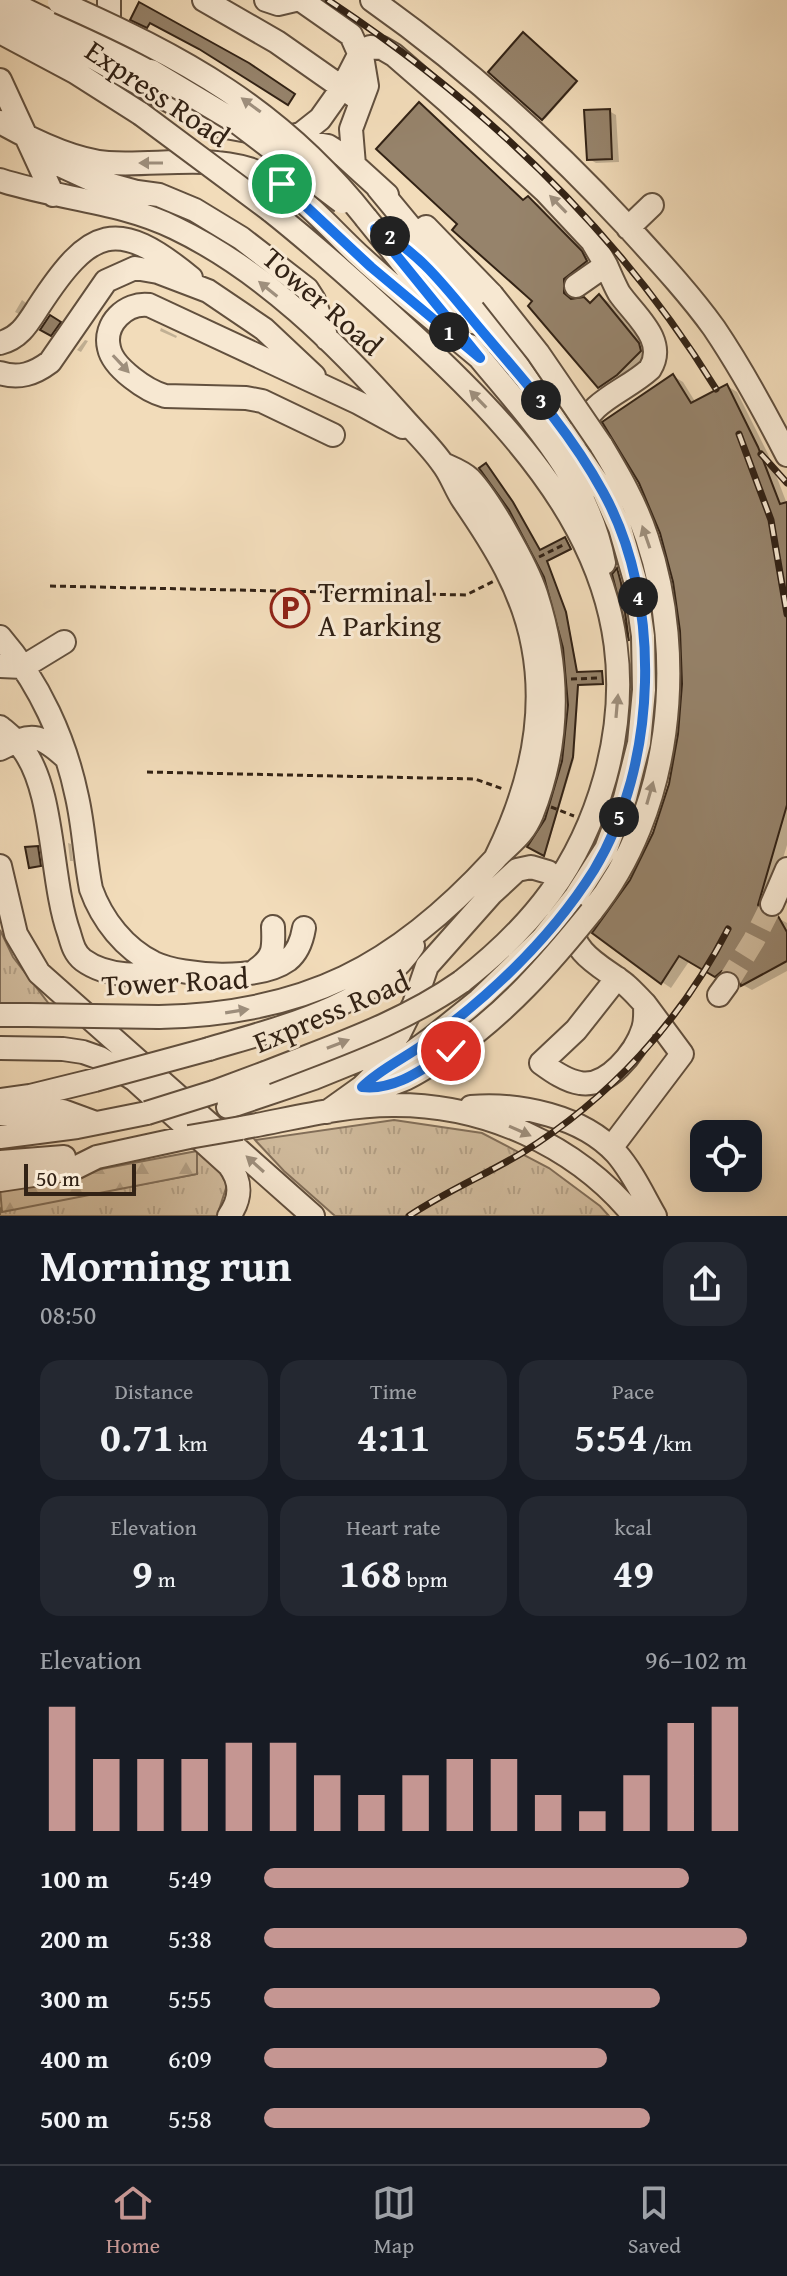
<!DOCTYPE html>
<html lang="en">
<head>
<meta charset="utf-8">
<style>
  body { margin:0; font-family:"Gentium Book Plus",serif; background:#242831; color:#f1f3f6; height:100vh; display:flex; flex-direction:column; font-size:30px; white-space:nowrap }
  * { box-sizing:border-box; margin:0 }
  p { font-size:26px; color:#9ea1a6 }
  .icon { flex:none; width:44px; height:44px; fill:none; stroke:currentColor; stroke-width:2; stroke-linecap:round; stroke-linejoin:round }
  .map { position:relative; height:1216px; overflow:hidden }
  .details { display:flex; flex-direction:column; background:#171b24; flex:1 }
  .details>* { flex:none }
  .tools { position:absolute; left:690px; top:1120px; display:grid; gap:16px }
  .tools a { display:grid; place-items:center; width:72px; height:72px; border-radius:16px; background:#171b24; box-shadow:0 4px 20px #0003; font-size:40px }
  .scale { position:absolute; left:24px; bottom:20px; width:112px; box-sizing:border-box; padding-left:8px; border:4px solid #322215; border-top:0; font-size:22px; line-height:28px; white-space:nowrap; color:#322215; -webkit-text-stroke:6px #f7e8d2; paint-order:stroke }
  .pin { position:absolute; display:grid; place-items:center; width:68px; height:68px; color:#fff; margin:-34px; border:4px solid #fff; border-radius:50%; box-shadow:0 2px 8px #0007 }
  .km { position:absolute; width:40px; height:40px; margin:-20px; border-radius:50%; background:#222; color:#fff; font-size:22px; line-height:40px; text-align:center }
  .round { display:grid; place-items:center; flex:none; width:84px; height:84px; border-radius:24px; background:#242831 }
  .overview { display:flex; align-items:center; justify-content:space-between; height:136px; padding:0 40px }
  h1 { font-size:44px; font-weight:600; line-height:60px }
  .stats { display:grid; grid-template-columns:repeat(3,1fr); gap:12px; height:136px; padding:8px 40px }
  .stats div { display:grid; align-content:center; border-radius:20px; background:#242831; text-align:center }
  .stats b { font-size:40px; font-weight:600 }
  .stats small { font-size:22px; font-weight:400 }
  .stats p { font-size:22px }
  .chart { height:224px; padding:16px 40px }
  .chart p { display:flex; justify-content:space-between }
  .chart svg { width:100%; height:144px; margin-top:8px; stroke:#c59692; stroke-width:6 }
  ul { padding:0 40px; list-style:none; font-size:26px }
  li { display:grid; grid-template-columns:128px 96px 1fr; align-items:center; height:60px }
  li i { height:20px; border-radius:10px; background:#c59692 }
  .menu { display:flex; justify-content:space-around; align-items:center; height:112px; border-top:2px solid #363941; background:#171b24; font-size:22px; color:#9ea1a6 }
  .menu a { display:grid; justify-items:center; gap:4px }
  .menu .on { color:#c59692 }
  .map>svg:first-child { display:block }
  .grass { fill:url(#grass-tufts); stroke:#826f5a; stroke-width:2 }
  .forest { fill:url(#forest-firs); stroke:#826f5a; stroke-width:2 }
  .shadow { fill:#0003 }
  .building { fill:#96836b; stroke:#322215; stroke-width:2 }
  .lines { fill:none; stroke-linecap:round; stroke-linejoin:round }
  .minor-tunnel { stroke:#ccb799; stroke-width:22; stroke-dasharray:22 11; stroke-linecap:butt }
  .minor-casing { stroke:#62503e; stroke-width:26 }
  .path { stroke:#322215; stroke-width:3; stroke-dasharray:6 4; stroke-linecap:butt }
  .minor { stroke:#f7e8d2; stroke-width:22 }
  .rail-casing { stroke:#322215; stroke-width:7 }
  .rail { stroke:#f7e8d2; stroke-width:4; stroke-dasharray:12; stroke-linecap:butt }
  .minor-bridge-casing { stroke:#62503e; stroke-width:26; stroke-linecap:butt }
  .minor-bridge { stroke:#f7e8d2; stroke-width:22 }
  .oneway { fill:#9e8f7d }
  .route-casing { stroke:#fff; stroke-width:16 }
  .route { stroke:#1a73e8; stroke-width:10 }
  .labels { text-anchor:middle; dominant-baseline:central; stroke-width:6; stroke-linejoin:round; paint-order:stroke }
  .street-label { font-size:30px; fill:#322215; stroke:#f7e8d2 }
  .poi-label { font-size:30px; fill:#322215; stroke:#f7e8d2; text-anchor:start }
</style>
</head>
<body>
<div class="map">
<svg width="787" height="1216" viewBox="0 0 787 1216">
  <defs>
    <pattern id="grass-tufts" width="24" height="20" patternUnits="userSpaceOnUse" patternTransform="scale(2)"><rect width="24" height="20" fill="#d1bc9e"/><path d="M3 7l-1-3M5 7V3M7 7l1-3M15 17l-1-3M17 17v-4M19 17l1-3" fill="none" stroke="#b4a187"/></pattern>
    <pattern id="forest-firs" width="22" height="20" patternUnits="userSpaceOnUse" patternTransform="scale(2)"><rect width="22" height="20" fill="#d1bc9e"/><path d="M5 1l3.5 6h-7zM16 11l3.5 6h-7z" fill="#b4a187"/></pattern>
  </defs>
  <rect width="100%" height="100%" fill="#f2dcba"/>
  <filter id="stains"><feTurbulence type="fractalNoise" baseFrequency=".0025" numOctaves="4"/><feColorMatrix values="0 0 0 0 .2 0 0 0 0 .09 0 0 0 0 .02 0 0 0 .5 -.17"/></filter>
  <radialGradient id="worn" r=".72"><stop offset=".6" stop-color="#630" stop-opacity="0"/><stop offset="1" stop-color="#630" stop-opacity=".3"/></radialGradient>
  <path class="grass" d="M 0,930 L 13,957 L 49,1004 L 0,1003 Z
    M 394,1120 L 482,1133 L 549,1168 L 600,1206 L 609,1216 L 335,1216 L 284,1171 L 255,1140 Z
    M 197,1151 L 214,1160 L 227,1185 L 217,1216 L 0,1216 L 0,1208 L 2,1211 L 197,1174 Z"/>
  <path class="forest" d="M 197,1151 L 197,1174 L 2,1212 L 0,1188 Z"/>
  <path class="shadow" d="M 523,35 L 577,83 L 545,119 L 491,71 Z
    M 419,104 L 429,110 L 525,201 L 528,198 L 538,204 L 592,259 L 596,267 L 571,293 L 574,301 L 592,304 L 599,296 L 609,302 L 647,348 L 650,356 L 609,393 L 599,387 L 535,301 L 460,224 Z
    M 609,111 L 616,115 L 619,162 L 596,163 L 589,159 Z
    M 22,300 L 26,303 L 19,314 L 15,312 Z
    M 161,328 L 177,336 L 176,338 L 160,331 Z
    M 85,340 L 88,341 L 81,352 L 77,350 Z
    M 673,376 L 683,382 L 696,403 L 727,386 L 737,392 L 768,454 L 787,504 L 787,845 L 767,912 L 772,918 L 778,918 L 787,923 L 787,971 L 752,990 L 743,985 L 741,976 L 733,976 L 726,981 L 690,960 L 671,988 L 662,982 L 632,881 L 655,833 L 671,785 L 680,734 L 684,684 Z
    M 514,505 L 541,551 L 567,540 L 571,550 L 547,562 L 567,614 L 578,674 L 603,674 L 604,684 L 579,685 L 574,759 L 545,855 L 530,846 L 547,820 L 564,762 L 570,705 L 565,647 L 546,576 Z
    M 617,570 L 627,576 L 638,644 L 631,639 L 614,574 Z
    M 68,843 L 71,844 L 73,861 L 70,861 Z"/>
  <path class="building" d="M 139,2 L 249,63 L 295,94 L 288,105 L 199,49 L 150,23 L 147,28 L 130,20 Z
    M 523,32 L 577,81 L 542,120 L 488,72 Z
    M 419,102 L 523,200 L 528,196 L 582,251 L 587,261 L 564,279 L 564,293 L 571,299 L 584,297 L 590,303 L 599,294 L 639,343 L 641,351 L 617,375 L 598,388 L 528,306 L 532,301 L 452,230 L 457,224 L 376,149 Z
    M 610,109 L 612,159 L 587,160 L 584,110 Z
    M 50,315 L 61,322 L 51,336 L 40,330 Z
    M 673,374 L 691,403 L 727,384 L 758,447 L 780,504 L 787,502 L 787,805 L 758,905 L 766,916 L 778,916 L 787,932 L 787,961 L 741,986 L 739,978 L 735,972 L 722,971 L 715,977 L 679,956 L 661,984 L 592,933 L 630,880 L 653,833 L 669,784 L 678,734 L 682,684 L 680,631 L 673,582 L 660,533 L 639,483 L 602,422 Z
    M 486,463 L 513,502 L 540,550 L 565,537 L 571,549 L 547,561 L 566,612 L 577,672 L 602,671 L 603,684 L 578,685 L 573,757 L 544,856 L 527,847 L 545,819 L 562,761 L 568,705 L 563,648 L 544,577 L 509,510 L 479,468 Z
    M 617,568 L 621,583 L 629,641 L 612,574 Z
    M 38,846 L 41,866 L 29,868 L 25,847 Z"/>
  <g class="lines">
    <path class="minor-tunnel" d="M 727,984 L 754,940 L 772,904"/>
    <defs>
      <path id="minor" d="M 5,0 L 151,71
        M 109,0 L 109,29 L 113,41
        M 204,0 L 277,42 L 354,96
        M 266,0 L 278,4 L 295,0
        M 301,0 L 351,35 L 363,62 L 367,86 L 351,129 L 354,165
        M 372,0 C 466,66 549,142 627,226 C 657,259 688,292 714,328 C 741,368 765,412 787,455
        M 0,18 L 94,58 L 210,124 L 328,146 L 344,156 L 387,195
        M 0,32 L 75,72 L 141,114
        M 0,80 L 53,195
        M 0,122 C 32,140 72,160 108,163 C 154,166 204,155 249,169 C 296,184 327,227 363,259 C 400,293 441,325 480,358
        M 288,137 L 301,134 L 320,119 L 342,88 L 360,53 L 370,47 L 382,48 L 394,55 L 447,101 L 546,192 L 592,241 L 606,265
        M 39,149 L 53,162 L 90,179 L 137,192 L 159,195 L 195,210 L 241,238 L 307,289 L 314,300 L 327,339
        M 0,180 C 58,199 120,201 175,228 C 263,270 338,345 402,417 C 415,432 431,447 442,463 C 451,474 455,488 463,500 C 494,545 523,591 533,646 C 547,719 528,792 496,857
        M 270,210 C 319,249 365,291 411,333 C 543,455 658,586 605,778 C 580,867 533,926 461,982
        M 366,218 L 446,317
        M 426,227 L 492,295
        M 628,228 L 652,205
        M 576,286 L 606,265 C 610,274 614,284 619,293 C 634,315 668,340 650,369 C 625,392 589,400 579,435
        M 0,343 C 20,338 28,323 39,306 C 90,228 116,216 191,278
        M 470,346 C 525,414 587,474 604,563
        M 0,373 C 19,379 34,374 50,362 L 106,281 L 135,268 L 158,272 L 208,291 L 264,329 L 314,376
        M 333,435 L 262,401 L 246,398 L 165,396 C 147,391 113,368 109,348 C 103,324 126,302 149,305 L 359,403 L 403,427
        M 0,637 C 39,682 65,739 77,797 C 84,828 85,859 91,889 C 102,920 125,949 154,963 C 185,977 259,981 288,960 C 298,952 302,940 304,928
        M 0,666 L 23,667 L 64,642
        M 0,727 C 7,733 16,740 22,748 C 55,790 50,880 69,933 C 72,943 74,953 83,960 C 109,979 143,975 173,972
        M 0,749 C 31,733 39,733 65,757
        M 0,866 L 16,934 L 39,973 L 313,1216
        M 772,904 L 787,869
        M 591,912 C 672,812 687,658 647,538 C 636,504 619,475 601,445
        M 571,918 C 570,954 602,966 626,985 C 633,991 639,998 645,1004 C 645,1012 646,1021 643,1029 C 636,1052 607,1088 580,1083 C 566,1081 552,1071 541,1063 L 576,1030 L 617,978
        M 256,970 C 274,957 274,949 273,927
        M 719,995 L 727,984
        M 0,1015 L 28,1015
        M 159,1017 C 305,1014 396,967 494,860 C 509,843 522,838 532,814 C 561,741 560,668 536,594 C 527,566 490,500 470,479 C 463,472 452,468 443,464
        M 0,1048 L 63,1049 L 83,1052 L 100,1058 L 135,1080 L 229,1165 C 242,1182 241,1199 229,1216
        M 209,1049 C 272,1030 376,1006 413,946
        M 362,1087 C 396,1091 424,1068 451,1051
        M 214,1092 L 265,1073
        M 0,1100 L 30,1096 L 95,1080
        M 228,1107 L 314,1078 L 388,1048 L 399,1034 L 414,1004 L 427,966 L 491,894 L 517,870 L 531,867 L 548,872
        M 471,1107 C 519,1103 582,1116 616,1153 C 632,1171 643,1195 655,1216
        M 327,1112 L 362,1087 L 373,1076 L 403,1059 L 432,1038 L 479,1000 L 542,939 L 576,896 L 606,849 L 625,798 L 639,743 L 644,690 L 643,636 L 635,580 L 620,528 L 604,492 L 483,315 L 378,188
        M 0,1114 L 63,1111 L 93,1122
        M 241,1128 C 291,1119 342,1105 392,1105 C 484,1104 576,1145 634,1216
        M 0,1137 L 77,1127 L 147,1113
        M 611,1148 L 682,1054 L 645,1004
        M 0,1162 L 64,1157
        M 0,1180 L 73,1169 L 97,1157 L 189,1137"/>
    </defs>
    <use href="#minor" class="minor-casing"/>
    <path class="path" d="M 539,557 L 565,544
      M 50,586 L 466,595 L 494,581
      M 571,679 L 599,678
      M 147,772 L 475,779 L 503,789
      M 551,807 L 574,816"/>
    <use href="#minor" class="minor"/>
    <defs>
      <path id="rail" d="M 328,0 C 482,102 619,231 716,389
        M 739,434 L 771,520 L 787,614
        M 761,454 L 787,483
        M 409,1216 C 445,1192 485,1175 522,1153 C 609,1099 681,1021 728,929"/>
    </defs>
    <use href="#rail" class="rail-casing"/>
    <use href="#rail" class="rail"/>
    <defs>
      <path id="minor-bridge" d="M 59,2 C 183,57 280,109 366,218
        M 151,71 L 238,123 L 342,202
        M 141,114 L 270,210
        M 492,295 L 538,353 L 601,445
        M 28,1015 L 159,1017
        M 451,1051 C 507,1012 549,964 591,912
        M 265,1073 C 333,1046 401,1024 461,982
        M 95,1080 L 209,1049
        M 147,1113 L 214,1092
        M 189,1137 L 241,1128"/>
    </defs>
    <use href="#minor-bridge" class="minor-bridge-casing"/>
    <use href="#minor-bridge" class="minor-bridge"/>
  </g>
  <defs><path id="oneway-solid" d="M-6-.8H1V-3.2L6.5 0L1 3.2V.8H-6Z" transform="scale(2)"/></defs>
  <g class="oneway">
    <use href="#oneway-solid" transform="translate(251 105) rotate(-144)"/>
    <use href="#oneway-solid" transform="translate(151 163) rotate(-180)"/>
    <use href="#oneway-solid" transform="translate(558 204) rotate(-134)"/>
    <use href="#oneway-solid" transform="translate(268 289) rotate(-141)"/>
    <use href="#oneway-solid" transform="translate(121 364) rotate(47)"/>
    <use href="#oneway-solid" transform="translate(478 399) rotate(-134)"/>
    <use href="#oneway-solid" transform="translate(646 537) rotate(-109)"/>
    <use href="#oneway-solid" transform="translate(617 706) rotate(-85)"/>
    <use href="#oneway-solid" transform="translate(650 793) rotate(-74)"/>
    <use href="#oneway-solid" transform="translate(237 1011) rotate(-9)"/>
    <use href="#oneway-solid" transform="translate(338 1044) rotate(-21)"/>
    <use href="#oneway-solid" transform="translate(520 1131) rotate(24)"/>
    <use href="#oneway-solid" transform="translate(255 1164) rotate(-138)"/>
  </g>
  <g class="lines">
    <defs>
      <path id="route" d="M 282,184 L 371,267 L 480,358 L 375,229 C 423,252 453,298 487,337 C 529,386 572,435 603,492 C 663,600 658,765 594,870 C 552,937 494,992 431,1039 C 409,1056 381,1068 362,1087 C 396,1091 424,1068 451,1051"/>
    </defs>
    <use href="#route" class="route-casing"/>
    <use href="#route" class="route"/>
  </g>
  <defs>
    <symbol id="parking-ring" viewBox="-11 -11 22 22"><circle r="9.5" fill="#f7e8d2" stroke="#8f2418" stroke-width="1.5"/><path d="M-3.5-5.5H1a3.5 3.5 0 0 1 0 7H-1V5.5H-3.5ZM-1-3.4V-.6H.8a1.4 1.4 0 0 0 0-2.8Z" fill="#8f2418"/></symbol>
  </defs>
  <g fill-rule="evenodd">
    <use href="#parking-ring" x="268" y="586" width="44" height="44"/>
  </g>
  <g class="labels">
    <g class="street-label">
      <text transform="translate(158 93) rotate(34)">Express Road</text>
      <text transform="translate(323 301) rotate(41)">Tower Road</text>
      <text transform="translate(175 981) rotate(-3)">Tower Road</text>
      <text transform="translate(331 1011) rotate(-23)">Express Road</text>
    </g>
    <g class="poi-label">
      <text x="318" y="591">Terminal<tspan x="318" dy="34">A Parking</tspan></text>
    </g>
  </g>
  <rect width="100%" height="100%" filter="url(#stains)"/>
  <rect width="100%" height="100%" fill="url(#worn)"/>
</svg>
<div class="tools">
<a><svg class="icon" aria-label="locate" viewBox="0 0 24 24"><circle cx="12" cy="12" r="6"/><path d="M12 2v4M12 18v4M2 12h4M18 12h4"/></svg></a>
</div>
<div class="scale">50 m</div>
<div class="pin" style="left:282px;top:184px;background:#1e9e55"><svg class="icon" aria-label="arrive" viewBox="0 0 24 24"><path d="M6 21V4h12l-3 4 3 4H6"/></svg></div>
<div class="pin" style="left:451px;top:1051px;background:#d93025"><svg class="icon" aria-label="check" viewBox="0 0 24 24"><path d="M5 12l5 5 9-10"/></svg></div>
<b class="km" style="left:449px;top:332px">1</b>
<b class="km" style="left:390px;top:236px">2</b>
<b class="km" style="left:541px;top:400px">3</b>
<b class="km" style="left:638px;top:597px">4</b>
<b class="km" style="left:619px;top:817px">5</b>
</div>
<section class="details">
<div class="overview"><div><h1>Morning run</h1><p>08:50</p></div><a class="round"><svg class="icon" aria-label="share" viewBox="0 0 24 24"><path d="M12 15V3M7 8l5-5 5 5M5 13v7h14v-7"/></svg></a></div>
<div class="stats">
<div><p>Distance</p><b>0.71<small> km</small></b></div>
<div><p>Time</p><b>4:11</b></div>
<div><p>Pace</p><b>5:54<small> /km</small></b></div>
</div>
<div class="stats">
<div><p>Elevation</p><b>9<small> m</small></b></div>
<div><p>Heart rate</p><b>168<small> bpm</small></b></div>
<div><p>kcal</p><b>49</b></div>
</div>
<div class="chart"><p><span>Elevation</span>96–102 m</p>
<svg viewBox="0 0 160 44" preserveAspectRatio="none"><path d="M5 44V6M15 44V22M25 44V22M35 44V22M45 44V17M55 44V17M65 44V27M75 44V33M85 44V27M95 44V22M105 44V22M115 44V33M125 44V38M135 44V27M145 44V11M155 44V6"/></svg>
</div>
<ul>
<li><b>100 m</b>5:49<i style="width:88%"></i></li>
<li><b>200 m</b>5:38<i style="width:100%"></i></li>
<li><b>300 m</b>5:55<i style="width:82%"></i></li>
<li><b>400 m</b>6:09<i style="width:71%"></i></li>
<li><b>500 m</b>5:58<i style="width:80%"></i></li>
</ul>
</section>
<nav class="menu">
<a class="on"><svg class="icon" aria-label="home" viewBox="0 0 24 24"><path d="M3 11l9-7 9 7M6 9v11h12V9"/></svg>Home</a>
<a><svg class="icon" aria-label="map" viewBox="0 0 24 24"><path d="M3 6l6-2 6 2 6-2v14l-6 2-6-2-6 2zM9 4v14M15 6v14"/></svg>Map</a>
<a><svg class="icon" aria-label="saved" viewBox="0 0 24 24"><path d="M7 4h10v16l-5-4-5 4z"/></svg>Saved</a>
</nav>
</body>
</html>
